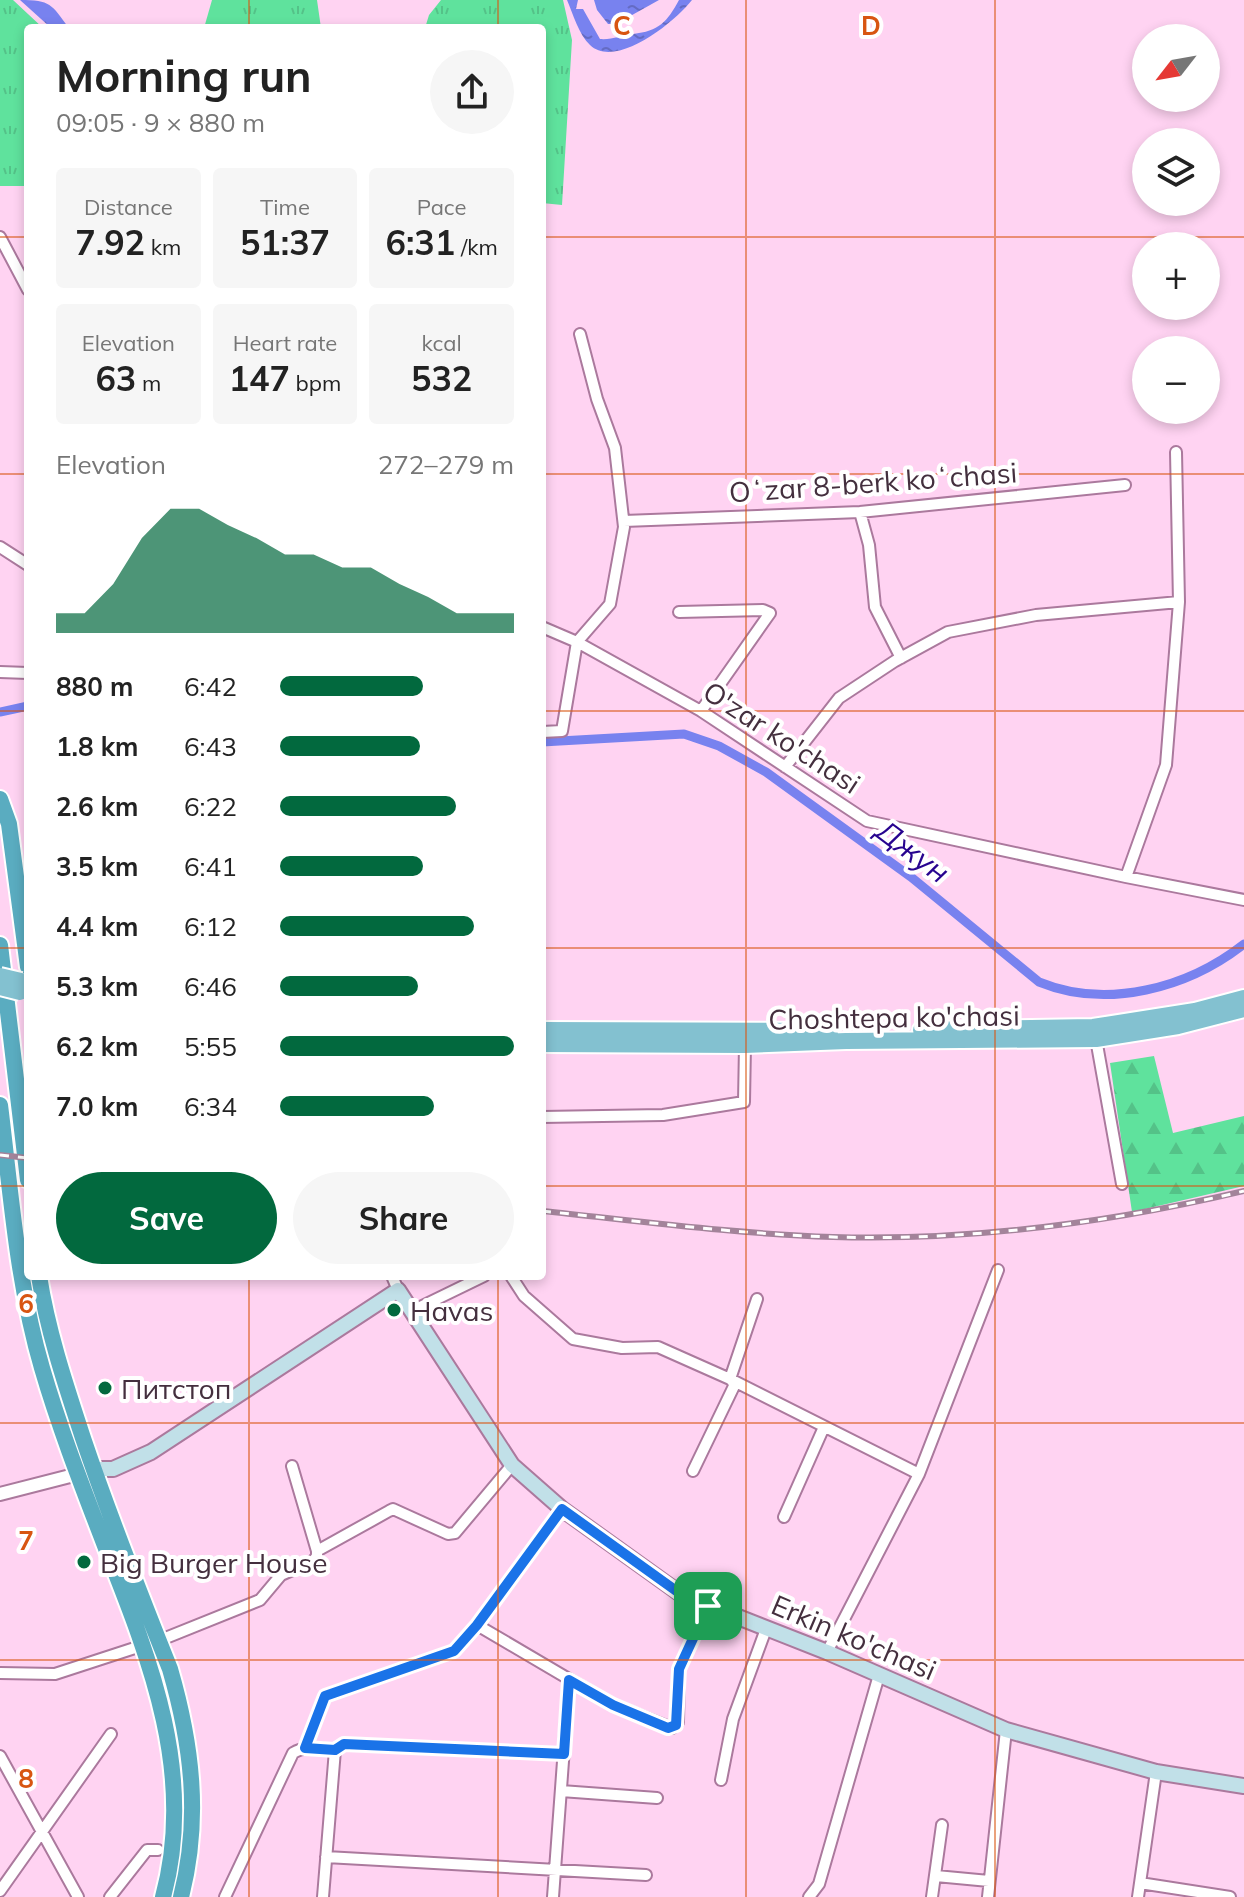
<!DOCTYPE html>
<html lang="en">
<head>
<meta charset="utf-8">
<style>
  body { margin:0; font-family:Mulish,sans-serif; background:#f6f6f6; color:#222; height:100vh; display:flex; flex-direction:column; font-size:30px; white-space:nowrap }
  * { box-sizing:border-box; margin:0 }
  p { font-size:26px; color:#767676 }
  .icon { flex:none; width:44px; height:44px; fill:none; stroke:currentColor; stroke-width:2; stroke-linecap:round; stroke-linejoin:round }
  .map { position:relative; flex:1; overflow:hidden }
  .details { position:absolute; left:24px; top:24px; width:522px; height:1256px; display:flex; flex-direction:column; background:#fff; border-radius:8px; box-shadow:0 4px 12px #0003 }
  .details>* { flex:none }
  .needle { width:52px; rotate:239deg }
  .fabs { position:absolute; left:1132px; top:24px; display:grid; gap:16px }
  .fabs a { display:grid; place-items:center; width:88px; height:88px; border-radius:50%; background:#fff; box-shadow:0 4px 12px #0003; font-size:40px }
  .pin { position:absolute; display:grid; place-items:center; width:68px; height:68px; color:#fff; margin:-34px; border-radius:16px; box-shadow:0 4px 12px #0006 }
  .round { display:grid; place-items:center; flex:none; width:84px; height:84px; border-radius:42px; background:#f6f6f6 }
  .summary { display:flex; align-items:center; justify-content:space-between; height:136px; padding:0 32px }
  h1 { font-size:44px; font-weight:700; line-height:60px }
  .metrics { display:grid; grid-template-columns:repeat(3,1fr); gap:12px; height:136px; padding:8px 32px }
  .metrics div { display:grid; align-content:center; border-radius:8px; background:#f6f6f6; text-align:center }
  .metrics b { font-size:34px; font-weight:700 }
  .metrics small { font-size:22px; font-weight:400 }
  .metrics p { font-size:22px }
  .chart { height:224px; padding:16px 32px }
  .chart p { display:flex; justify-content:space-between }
  .chart svg { width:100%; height:144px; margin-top:8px; fill:#02693e; opacity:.7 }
  .cta { display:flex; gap:16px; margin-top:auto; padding:16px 32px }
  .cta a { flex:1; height:92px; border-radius:48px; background:#02693e; color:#fff; font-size:32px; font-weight:700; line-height:92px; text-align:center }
  .cta a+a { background:#f6f6f6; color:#222 }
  ul { padding:0 32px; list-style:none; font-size:26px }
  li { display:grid; grid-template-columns:128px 96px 1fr; align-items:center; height:60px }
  li i { height:20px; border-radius:10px; background:#02693e }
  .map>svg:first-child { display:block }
  .forest { fill:url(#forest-firs) }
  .park { fill:url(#park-tufts) }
  .water { fill:url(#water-ripples) }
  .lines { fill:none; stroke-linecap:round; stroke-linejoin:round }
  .canal { stroke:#7882ef; stroke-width:9 }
  .minor-casing { stroke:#ab799d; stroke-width:14 }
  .tertiary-casing { stroke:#ab799d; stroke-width:16 }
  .secondary-casing { stroke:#ab799d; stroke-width:18 }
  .primary-casing { stroke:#fff; stroke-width:20 }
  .trunk-casing { stroke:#fff; stroke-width:20 }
  .minor { stroke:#fff; stroke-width:10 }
  .tertiary { stroke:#fff; stroke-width:12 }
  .secondary { stroke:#c1e0e8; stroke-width:14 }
  .primary { stroke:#83c1d0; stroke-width:16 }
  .trunk { stroke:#5aacc0; stroke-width:16 }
  .rail-casing { stroke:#a3839a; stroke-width:6 }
  .rail { stroke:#fff; stroke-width:3; stroke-dasharray:9; stroke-linecap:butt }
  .primary-bridge-casing { stroke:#fff; stroke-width:20; stroke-linecap:butt }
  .primary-bridge { stroke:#83c1d0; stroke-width:16 }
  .route-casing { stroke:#fff; stroke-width:16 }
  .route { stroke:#1a73e8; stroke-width:10 }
  .grid { fill:none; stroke:#d85511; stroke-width:2; stroke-opacity:0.55 }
  .poi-dot { fill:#02693e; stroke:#fff; stroke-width:3 }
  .labels { text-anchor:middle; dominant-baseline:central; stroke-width:8; stroke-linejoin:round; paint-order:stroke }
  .street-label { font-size:28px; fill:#442f3e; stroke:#fff }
  .poi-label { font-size:28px; fill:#442f3e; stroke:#fff; text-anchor:start }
  .water-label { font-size:30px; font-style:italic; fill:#27038f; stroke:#fff }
  .grid-label { font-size:26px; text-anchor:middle; font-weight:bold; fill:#d85511; stroke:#fff; stroke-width:8; stroke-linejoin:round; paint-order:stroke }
</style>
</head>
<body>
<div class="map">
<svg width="1244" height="1897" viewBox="0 0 1244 1897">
  <defs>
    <pattern id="forest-firs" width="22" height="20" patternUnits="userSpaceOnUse" patternTransform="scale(2)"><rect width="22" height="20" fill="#5fe29d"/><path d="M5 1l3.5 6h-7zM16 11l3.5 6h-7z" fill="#54c288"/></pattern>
    <pattern id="park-tufts" width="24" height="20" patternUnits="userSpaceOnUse" patternTransform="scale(2)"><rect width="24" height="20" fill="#5fe29d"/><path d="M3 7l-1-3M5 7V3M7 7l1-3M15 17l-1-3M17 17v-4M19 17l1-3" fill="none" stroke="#54c288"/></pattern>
    <pattern id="water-ripples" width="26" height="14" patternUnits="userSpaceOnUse" patternTransform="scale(2)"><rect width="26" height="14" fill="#7882ef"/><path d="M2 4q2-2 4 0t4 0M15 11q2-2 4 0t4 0" fill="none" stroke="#646bc3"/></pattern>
  </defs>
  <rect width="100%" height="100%" fill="#ffd3f2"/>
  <path class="forest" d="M 1154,1056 L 1173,1133 L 1244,1116 L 1244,1186 L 1132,1212 L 1110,1063 Z"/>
  <path class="park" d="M 0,0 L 13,0 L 43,28 L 28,28 L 28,186 L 0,186 Z
    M 212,0 L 317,0 L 321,28 L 204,28 Z
    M 441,0 L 563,0 L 572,40 L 562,205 L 542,203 L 542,28 L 425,28 L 429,15 Z"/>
  <path class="water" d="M 20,0 C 51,0 51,4 69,28 L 51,28 Z
    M 567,0 L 578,0 L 576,9 L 583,9 L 600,39 C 612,40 622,35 633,34 C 659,31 667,22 679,0 L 692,0 C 676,21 616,70 590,45 C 579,35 573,14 567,0 Z
    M 594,0 L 659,0 L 616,24 L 608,24 L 597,10 Z"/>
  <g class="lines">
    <path class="canal" d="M 0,712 L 28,706
      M 542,742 L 684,734 L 719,746 L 766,772 L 911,877 L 1039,982 C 1107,1010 1188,988 1244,944"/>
    <defs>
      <path id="minor" d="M 0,237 L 28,290
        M 860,512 L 869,545 L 875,607 L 901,658
        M 624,521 L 860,512 L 1125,485
        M 0,547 L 28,565
        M 679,612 L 763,610 L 770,613 L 701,711
        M 542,627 L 577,642 L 701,711 L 867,821 L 1126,877 L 1244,900
        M 0,672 L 28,673
        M 542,732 L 562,731 L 577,642 L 610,604 L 624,527 L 615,448 L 597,399 L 580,334
        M 785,767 L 839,698 L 895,661 L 948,632 L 1036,615 L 1179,602
        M 1126,877 L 1166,765 L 1179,602 L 1176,452
        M 1096,1039 L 1122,1184
        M 542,1117 L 663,1115 L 744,1102 L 745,1045
        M 392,1276 L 398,1290
        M 511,1276 L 524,1296 L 573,1339 L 622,1348 L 658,1347 L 730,1379 L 919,1474
        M 412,1311 L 484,1276
        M 292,1466 L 317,1551
        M 693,1471 L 735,1384 L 730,1379 L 757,1299
        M 784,1517 L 824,1427
        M 477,1625 L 613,1705 L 672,1728 L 678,1722 L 679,1669 L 708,1606
        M 158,1641 L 260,1600 L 281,1575 L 313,1561 L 317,1556 L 317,1551 L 389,1511 L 393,1509 L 448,1534 L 455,1533 L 512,1465
        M 827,1652 L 919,1474 L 998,1270
        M 0,1673 L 55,1674 L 144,1645
        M 305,1748 L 325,1696 L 454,1651 L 477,1625 L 562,1509
        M 0,1756 L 78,1897
        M 721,1780 L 733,1719 L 766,1629
        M 561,1791 L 657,1798
        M 326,1857 L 646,1875
        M 936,1876 L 989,1881
        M 1140,1883 L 1230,1897
        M 0,1891 L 111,1734
        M 110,1897 L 147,1850 L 158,1850
        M 225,1897 L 293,1753 C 305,1745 321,1749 335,1750 L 344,1744 L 564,1754
        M 323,1897 L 335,1750
        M 553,1897 L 569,1680
        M 809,1897 L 819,1884 L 879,1675
        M 932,1897 L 942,1825
        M 988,1897 L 1006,1730
        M 1138,1897 L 1156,1772"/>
      <path id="tertiary" d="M 0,1494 L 78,1474"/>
      <path id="secondary" d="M 94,1469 L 113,1469 L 151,1452 L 398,1290 L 512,1465 L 562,1509 L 682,1595 L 827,1652 L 1006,1730 L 1156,1772 L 1244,1786"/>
      <path id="primary" d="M 542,1030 L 830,1031
        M 921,1030 L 1093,1027 L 1195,1011 L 1244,998
        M 542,1044 L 745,1045 L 846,1041 L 1096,1039 L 1178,1026 L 1244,1009"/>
      <path id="trunk" d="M 0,799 L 9,824 L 28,967
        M 0,945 L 28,1180
        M 0,1105 C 11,1193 17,1283 42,1368 C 60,1430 84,1491 107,1551 C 151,1662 196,1776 163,1897
        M 39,1276 C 48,1333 66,1386 84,1441 C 110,1518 140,1594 170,1669 C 192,1745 201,1819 181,1897"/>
    </defs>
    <use href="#minor" class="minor-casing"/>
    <use href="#tertiary" class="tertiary-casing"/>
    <use href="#secondary" class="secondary-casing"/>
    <use href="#primary" class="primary-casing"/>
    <use href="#trunk" class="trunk-casing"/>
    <use href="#minor" class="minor"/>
    <use href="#tertiary" class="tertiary"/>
    <use href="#secondary" class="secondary"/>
    <use href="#primary" class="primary"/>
    <use href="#trunk" class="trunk"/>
    <defs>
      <path id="rail" d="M 0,1155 L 28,1158
        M 542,1211 C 639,1221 736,1234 833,1237 C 972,1241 1109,1223 1244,1191"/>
    </defs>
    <use href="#rail" class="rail-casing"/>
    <use href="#rail" class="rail"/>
    <defs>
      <path id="primary-bridge" d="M 0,976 L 21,981
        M 0,987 L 20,992"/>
    </defs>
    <use href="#primary-bridge" class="primary-bridge-casing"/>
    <use href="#primary-bridge" class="primary-bridge"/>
  </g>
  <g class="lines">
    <defs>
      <path id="route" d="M 562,1509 L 682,1595 L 708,1606 L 679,1669 L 676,1725 L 668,1728 L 613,1705 L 569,1680 L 564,1754 L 344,1744 L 335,1750 L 305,1748 L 325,1696 L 454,1651 L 477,1625 Z"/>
    </defs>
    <use href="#route" class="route-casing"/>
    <use href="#route" class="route"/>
  </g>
  <path class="grid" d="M 249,0 L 249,28M 498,0 L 498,28M 746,0 L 746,1897M 995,0 L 995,1897M 0,237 L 28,237M 542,237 L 1244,237M 0,474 L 28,474M 542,474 L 1244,474M 0,711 L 28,711M 542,711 L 1244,711M 0,948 L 28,948M 542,948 L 1244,948M 0,1186 L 28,1186M 542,1186 L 1244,1186M 249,1276 L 249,1897M 498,1276 L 498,1897M 0,1423 L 1244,1423M 0,1660 L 1244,1660"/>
  <g class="poi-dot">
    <circle cx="394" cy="1310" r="8"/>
    <circle cx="105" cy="1388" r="8"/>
    <circle cx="84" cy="1562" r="8"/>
  </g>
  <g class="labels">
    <g class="street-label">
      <text transform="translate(873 482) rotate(-4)">Oʻzar 8-berk koʻchasi</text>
      <text transform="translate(782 737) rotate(33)">O'zar ko'chasi</text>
      <text transform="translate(894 1017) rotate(-1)">Choshtepa ko'chasi</text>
      <text transform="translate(854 1637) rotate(23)">Erkin ko'chasi</text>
    </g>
    <g class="poi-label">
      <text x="410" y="1310">Havas</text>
      <text x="121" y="1388">Питстоп</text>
      <text x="100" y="1562">Big Burger House</text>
    </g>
    <g class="water-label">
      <text transform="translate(913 851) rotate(37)">Джун</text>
    </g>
  </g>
  <g class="grid-label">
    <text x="622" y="35">C</text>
    <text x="871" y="35">D</text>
    <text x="26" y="1313">6</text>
    <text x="26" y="1550">7</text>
    <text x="26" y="1788">8</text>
  </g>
</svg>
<div class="fabs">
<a><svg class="needle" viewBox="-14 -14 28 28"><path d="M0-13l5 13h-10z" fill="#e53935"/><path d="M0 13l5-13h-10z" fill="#767676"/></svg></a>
<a><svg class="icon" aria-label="layers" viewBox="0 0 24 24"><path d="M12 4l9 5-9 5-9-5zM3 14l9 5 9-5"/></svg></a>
<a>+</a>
<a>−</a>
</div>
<div class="pin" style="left:708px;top:1606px;background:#1e9e55"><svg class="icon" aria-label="arrive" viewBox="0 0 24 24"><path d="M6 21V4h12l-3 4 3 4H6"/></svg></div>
<section class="details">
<div class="summary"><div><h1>Morning run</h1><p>09:05 · 9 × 880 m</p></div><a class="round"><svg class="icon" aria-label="share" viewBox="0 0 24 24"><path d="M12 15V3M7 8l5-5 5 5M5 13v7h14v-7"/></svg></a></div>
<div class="metrics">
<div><p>Distance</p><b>7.92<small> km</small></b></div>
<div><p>Time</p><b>51:37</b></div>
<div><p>Pace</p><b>6:31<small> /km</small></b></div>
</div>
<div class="metrics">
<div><p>Elevation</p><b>63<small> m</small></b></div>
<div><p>Heart rate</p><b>147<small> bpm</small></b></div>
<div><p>kcal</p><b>532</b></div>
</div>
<div class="chart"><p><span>Elevation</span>272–279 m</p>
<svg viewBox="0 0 160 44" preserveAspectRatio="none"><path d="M0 44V38L10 38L20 29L30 15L40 6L50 6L60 11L70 15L80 20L90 20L100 24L110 24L120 29L130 33L140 38L150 38L160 38V44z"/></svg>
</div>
<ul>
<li><b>880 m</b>6:42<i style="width:61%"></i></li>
<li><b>1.8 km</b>6:43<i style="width:60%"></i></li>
<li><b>2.6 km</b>6:22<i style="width:75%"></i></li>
<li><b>3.5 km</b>6:41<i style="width:61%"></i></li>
<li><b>4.4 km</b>6:12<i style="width:83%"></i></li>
<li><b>5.3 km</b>6:46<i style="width:59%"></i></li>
<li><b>6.2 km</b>5:55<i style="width:100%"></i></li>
<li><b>7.0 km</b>6:34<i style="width:66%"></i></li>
</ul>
<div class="cta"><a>Save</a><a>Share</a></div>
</section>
</div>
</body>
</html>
